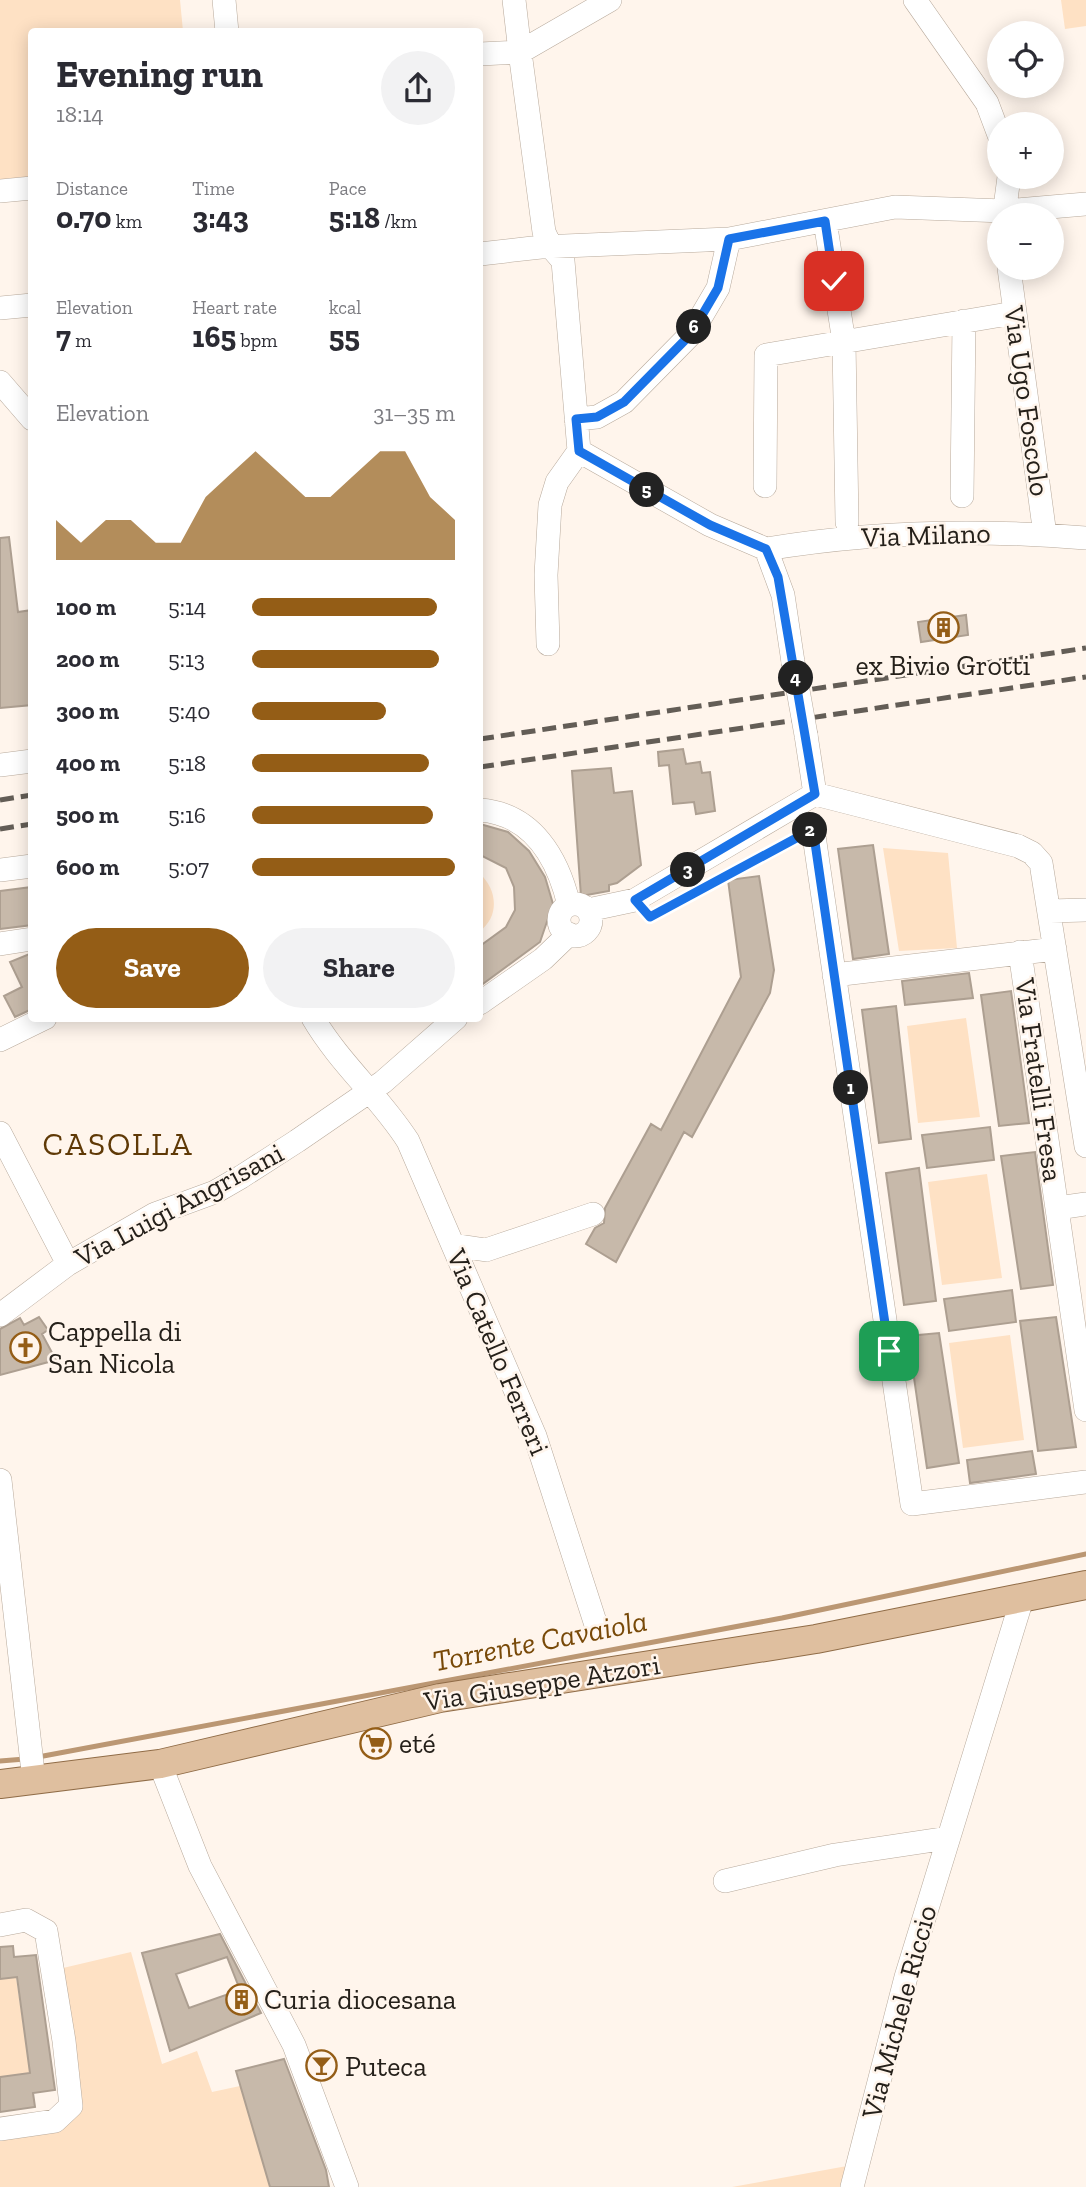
<!DOCTYPE html>
<html lang="en">
<head>
<meta charset="utf-8">
<style>
  body { margin:0; font-family:"Zilla Slab",serif; background:#f2f2f3; color:#2b2b33; height:100vh; display:flex; flex-direction:column; font-size:26px; white-space:nowrap }
  * { box-sizing:border-box; margin:0 }
  p { font-size:23px; color:#7c7c81 }
  .icon { flex:none; width:38px; height:38px; fill:none; stroke:currentColor; stroke-width:2; stroke-linecap:round; stroke-linejoin:round }
  .map { position:relative; flex:1; overflow:hidden }
  .panel { position:absolute; left:28px; top:28px; width:455px; height:994px; display:flex; flex-direction:column; background:#fff; border-radius:7px; box-shadow:0 4px 18px #0003 }
  .panel>* { flex:none }
  .controls { position:absolute; left:987px; top:21px; display:grid; gap:14px }
  .controls a { display:grid; place-items:center; width:77px; height:77px; border-radius:50%; background:#fff; box-shadow:0 4px 18px #0003; font-size:35px }
  .pin { position:absolute; display:grid; place-items:center; width:60px; height:60px; color:#fff; margin:-30px; border-radius:14px; box-shadow:0 4px 10px #0006 }
  .km { position:absolute; width:35px; height:35px; margin:-18px; border-radius:50%; background:#222; color:#fff; font-size:19px; line-height:35px; text-align:center }
  .round { display:grid; place-items:center; flex:none; width:74px; height:74px; border-radius:37px; background:#f2f2f3 }
  .headline { display:flex; align-items:center; justify-content:space-between; height:119px; padding:0 28px }
  h1 { font-size:38px; font-weight:700; line-height:52px }
  .figures { display:grid; grid-template-columns:repeat(3,1fr); gap:10px; height:119px; padding:7px 28px }
  .figures div { display:grid; align-content:center }
  .figures b { font-size:30px; font-weight:700 }
  .figures small { font-size:19px; font-weight:400 }
  .figures p { font-size:19px }
  .chart { height:196px; padding:14px 28px }
  .chart p { display:flex; justify-content:space-between }
  .chart svg { width:100%; height:126px; margin-top:7px; fill:#945d16; opacity:.7 }
  .button { display:flex; gap:14px; margin-top:auto; padding:14px 28px }
  .button a { flex:1; height:80px; border-radius:42px; background:#945d16; color:#fff; font-size:28px; font-weight:700; line-height:80px; text-align:center }
  .button a+a { background:#f2f2f3; color:#2b2b33 }
  ul { padding:0 28px; list-style:none; font-size:23px }
  li { display:grid; grid-template-columns:112px 84px 1fr; align-items:center; height:52px }
  li i { height:18px; border-radius:9px; background:#945d16 }
  .map>svg:first-child { display:block }
  .green { fill:#fee1c4 }
  .lines { fill:none; stroke-linecap:round; stroke-linejoin:round }
  .stream { stroke:#bb9773; stroke-width:5 }
  .building { fill:#c7b9aa; stroke:#ad9f91; stroke-width:2; fill-rule:evenodd }
  .minor-casing { stroke:#b8aa9c; stroke-width:24 }
  .major-casing { stroke:#906c47; stroke-width:30 }
  .path { stroke:#89827b; stroke-width:3.5; stroke-dasharray:7 3.5; stroke-linecap:butt }
  .minor { stroke:#fff; stroke-width:23 }
  .major { stroke:#dfbf9f; stroke-width:28 }
  .rail { stroke:#635d56; stroke-width:5; stroke-dasharray:14 7; stroke-linecap:butt }
  .minor-bridge-casing { stroke:#b8aa9c; stroke-width:24; stroke-linecap:butt }
  .minor-bridge { stroke:#fff; stroke-width:23 }
  .route-casing { stroke:#fff; stroke-width:14 }
  .route { stroke:#1a73e8; stroke-width:9 }
  .labels { text-anchor:middle; dominant-baseline:central; stroke-width:5; stroke-linejoin:round; paint-order:stroke }
  .street-label { font-size:28px; fill:#25201a; stroke:#fff5ec }
  .poi-label { font-size:28px; fill:#25201a; stroke:#fff5ec; text-anchor:start }
  .water-label { font-size:30px; font-style:italic; fill:#784908; stroke:#fff5ec }
  .quarter-label { font-size:32px; letter-spacing:2px; fill:#5f3906; stroke:#fff5ec }
</style>
</head>
<body>
<div class="map">
<svg width="1086" height="2187" viewBox="0 0 1086 2187">
  <rect width="100%" height="100%" fill="#fff5ec"/>
  <path class="green" d="M 0,0 L 180,0 L 183,31 L 32,32 L 31,180 L 0,183 Z
    M 1061,0 L 1086,0 L 1086,26 L 1065,29 Z
    M 883,848 L 948,853 L 957,948 L 899,951 Z
    M 480,874 C 497,889 500,916 480,931 Z
    M 966,1018 L 980,1117 L 918,1123 L 907,1026 Z
    M 987,1174 L 1002,1278 L 942,1285 L 928,1182 Z
    M 1010,1335 L 1024,1440 L 963,1448 L 949,1343 Z
    M 131,1952 L 162,2064 L 197,2051 L 212,2092 L 240,2086 L 270,2187 L 0,2187 L 0,2140 L 59,2131 L 82,2111 L 63,1968 Z
    M 16,1977 L 30,2073 L 0,2077 L 0,1979 Z
    M 847,2166 L 841,2187 L 732,2187 Z"/>
  <g class="lines">
    <path class="stream" d="M 38,1757 L 782,1618 L 1086,1554
      M 0,1761 L 25,1759"/>
  </g>
  <path class="building" d="M 9,537 L 18,612 L 32,610 L 32,705 L 0,708 L 0,538 Z
    M 966,615 L 968,635 L 921,642 L 918,622 Z
    M 683,749 L 686,764 L 700,762 L 702,773 L 710,772 L 715,811 L 696,814 L 694,802 L 673,804 L 669,765 L 659,766 L 658,752 Z
    M 611,768 L 614,793 L 632,791 L 641,865 L 617,883 L 609,885 L 609,891 L 581,896 L 572,771 Z
    M 480,824 L 508,832 L 529,851 L 545,877 L 553,904 L 540,942 L 480,986 L 480,946 L 506,927 L 515,910 L 514,887 L 506,868 L 480,855 Z
    M 873,845 L 889,954 L 853,959 L 838,849 Z
    M 759,876 L 774,970 L 770,993 L 692,1137 L 684,1132 L 616,1262 L 586,1244 L 595,1228 L 604,1223 L 605,1208 L 651,1124 L 661,1130 L 741,977 L 728,880 Z
    M 32,887 L 32,925 L 0,929 L 0,891 Z
    M 32,953 L 32,1009 L 15,1017 L 4,996 L 22,987 L 10,962 Z
    M 969,973 L 973,998 L 905,1005 L 902,981 Z
    M 1011,991 L 1029,1123 L 999,1126 L 981,995 Z
    M 896,1006 L 911,1139 L 879,1143 L 862,1010 Z
    M 990,1127 L 994,1160 L 927,1168 L 922,1135 Z
    M 1035,1152 L 1053,1285 L 1021,1289 L 1001,1156 Z
    M 919,1168 L 936,1301 L 904,1305 L 886,1173 Z
    M 1012,1290 L 1016,1322 L 949,1331 L 944,1299 Z
    M 39,1317 L 48,1330 L 42,1334 L 56,1360 L 0,1375 L 0,1329 L 20,1318 L 24,1325 Z
    M 1056,1317 L 1076,1447 L 1038,1451 L 1020,1321 Z
    M 939,1333 L 959,1463 L 927,1468 L 908,1336 Z
    M 1032,1451 L 1036,1474 L 970,1483 L 967,1460 Z
    M 220,1934 L 261,2013 L 170,2051 L 142,1953 ZM 227,1957 L 240,1990 L 189,2008 L 176,1974 Z
    M 13,1946 L 14,1957 L 36,1955 L 55,2090 L 33,2093 L 35,2107 L 0,2112 L 0,2077 L 30,2073 L 17,1977 L 0,1979 L 0,1947 Z
    M 284,2059 L 326,2170 L 329,2187 L 270,2187 L 236,2071 Z"/>
  <g class="lines">
    <defs>
      <path id="minor" d="M 224,0 L 227,32
        M 915,0 L 987,103 L 999,135
        M 480,54 L 520,52 L 514,0
        M 0,191 L 32,188
        M 1004,215 L 1009,177
        M 825,221 L 844,342 L 847,522
        M 480,254 L 541,247 L 729,239 L 895,207 L 1004,211 L 1086,204
        M 1009,268 L 1045,535
        M 0,308 L 32,305
        M 0,382 L 32,419
        M 576,419 L 597,417 L 624,402 L 691,334 L 718,288 L 729,239
        M 579,451 L 710,525 L 766,549 L 783,595 L 793,662
        M 765,486 L 766,355 L 1014,313
        M 962,496 L 964,321
        M 766,549 C 873,531 978,529 1086,538
        M 548,644 L 546,575 L 550,505 L 557,482 L 579,451 L 563,261 L 551,247 L 544,232 L 520,52 L 610,0
        M 806,735 L 815,794
        M 0,765 L 32,761
        M 480,810 C 533,814 558,859 569,905
        M 813,829 L 912,1504 L 1086,1482
        M 0,870 L 32,866
        M559 920a16 16 0 1 1 32 0a16 16 0 1 1-32 0Z
        M 588,910 L 635,900 L 815,794 L 1018,846 L 1032,853 L 1041,863 L 1086,1146
        M 1050,911 L 1086,910
        M 0,944 L 32,939
        M 1020,952 L 1086,1410
        M 834,975 L 1055,949
        M 480,1003 L 543,959 L 569,934
        M 313,1018 C 340,1064 380,1097 408,1141 L 535,1436 L 597,1628
        M 0,1040 L 45,1018
        M 0,1133 L 68,1264
        M 1058,1208 L 1086,1204
        M 453,1245 L 486,1250 L 593,1214
        M 0,1315 L 68,1264 L 155,1214 L 215,1192 L 241,1177 L 297,1141 L 383,1082 L 456,1018
        M 0,1480 L 34,1781
        M 160,1764 L 200,1866 L 294,2045 L 347,2187
        M 725,1881 L 835,1855 L 948,1838
        M 0,1925 L 26,1920 L 46,1931 L 64,2041 L 71,2106 L 55,2121 L 0,2129
        M 852,2187 L 906,1977 L 1022,1599"/>
      <path id="major" d="M 0,1784 L 160,1764 L 440,1698 L 816,1639 L 1086,1585"/>
    </defs>
    <use href="#minor" class="minor-casing"/>
    <use href="#major" class="major-casing"/>
    <path class="path" d="M 647,913 L 650,917 L 795,838"/>
    <use href="#minor" class="minor"/>
    <use href="#major" class="major"/>
    <path class="rail" d="M 480,739 L 1086,648
      M 480,767 L 1086,677
      M 0,800 L 32,795
      M 0,829 L 32,824"/>
    <defs>
      <path id="minor-bridge" d="M 793,662 L 806,735"/>
    </defs>
    <use href="#minor-bridge" class="minor-bridge-casing"/>
    <use href="#minor-bridge" class="minor-bridge"/>
  </g>
  <g class="lines">
    <defs>
      <path id="route" d="M 834,281 L 825,221 L 729,239 L 718,288 L 691,334 L 624,402 L 597,417 L 576,419 L 579,451 L 710,525 L 766,549 L 778,577 L 815,794 L 635,900 L 650,917 L 813,829 L 889,1351"/>
    </defs>
    <use href="#route" class="route-casing"/>
    <use href="#route" class="route"/>
  </g>
  <defs>
    <symbol id="building-ring" viewBox="-11 -11 22 22"><circle r="9.5" fill="#fff5ec" stroke="#945d16" stroke-width="1.5"/><path d="M-4-6H4V6H1V3H-1V6H-4ZM-2.5-4.3h1.7v1.8h-1.7ZM.8-4.3h1.7v1.8H.8ZM-2.5-1h1.7V.8h-1.7ZM.8-1h1.7V.8H.8Z" fill="#945d16"/></symbol>
    <symbol id="church-ring" viewBox="-11 -11 22 22"><circle r="9.5" fill="#fff5ec" stroke="#945d16" stroke-width="1.5"/><path d="M-1.2-6h2.4v3.5h3.3v2.4h-3.3V6h-2.4V-.1h-3.3v-2.4h3.3Z" fill="#945d16"/></symbol>
    <symbol id="supermarket-ring" viewBox="-11 -11 22 22"><circle r="9.5" fill="#fff5ec" stroke="#945d16" stroke-width="1.5"/><path d="M-6-5.5h2.5l.6 2H6L4.5 2H-2.5L-4.4-4H-6ZM-1.5 3.2a1.3 1.3 0 1 0 .1 0ZM3 3.2a1.3 1.3 0 1 0 .1 0Z" fill="#945d16"/></symbol>
    <symbol id="bar-ring" viewBox="-11 -11 22 22"><circle r="9.5" fill="#fff5ec" stroke="#945d16" stroke-width="1.5"/><path d="M-6-5H6L.8 .8V4.5H3.5V6h-7V4.5H-.8V.8Z" fill="#945d16"/></symbol>
  </defs>
  <g fill-rule="evenodd">
    <use href="#building-ring" x="926" y="610" width="35" height="35"/>
    <use href="#church-ring" x="8" y="1330" width="35" height="35"/>
    <use href="#supermarket-ring" x="358" y="1726" width="35" height="35"/>
    <use href="#building-ring" x="224" y="1982" width="35" height="35"/>
    <use href="#bar-ring" x="304" y="2048" width="35" height="35"/>
  </g>
  <g class="labels">
    <g class="street-label">
      <text transform="translate(1027 401) rotate(82)">Via Ugo Foscolo</text>
      <text transform="translate(926 535) rotate(-2)">Via Milano</text>
      <text transform="translate(1039 1080) rotate(82)">Via Fratelli Fresa</text>
      <text transform="translate(179 1205) rotate(-28)">Via Luigi Angrisani</text>
      <text transform="translate(498 1352) rotate(67)">Via Catello Ferreri</text>
      <text transform="translate(542 1683) rotate(-9)">Via Giuseppe Atzori</text>
      <text transform="translate(899 2012) rotate(-75)">Via Michele Riccio</text>
    </g>
    <g class="poi-label">
      <text x="943" y="665" text-anchor="middle">ex Bivio Grotti</text>
      <text x="48" y="1331">Cappella di<tspan x="48" dy="32">San Nicola</tspan></text>
      <text x="399" y="1743">eté</text>
      <text x="264" y="1999">Curia diocesana</text>
      <text x="345" y="2066">Puteca</text>
    </g>
    <g class="water-label">
      <text transform="translate(540 1641) rotate(-11)">Torrente Cavaiola</text>
    </g>
    <g class="quarter-label">
      <text x="118" y="1144">CASOLLA</text>
    </g>
  </g>
</svg>
<div class="controls">
<a><svg class="icon" aria-label="locate" viewBox="0 0 24 24"><circle cx="12" cy="12" r="6"/><path d="M12 2v4M12 18v4M2 12h4M18 12h4"/></svg></a>
<a>+</a>
<a>−</a>
</div>
<div class="pin" style="left:889px;top:1351px;background:#1e9e55"><svg class="icon" aria-label="arrive" viewBox="0 0 24 24"><path d="M6 21V4h12l-3 4 3 4H6"/></svg></div>
<div class="pin" style="left:834px;top:281px;background:#d93025"><svg class="icon" aria-label="check" viewBox="0 0 24 24"><path d="M5 12l5 5 9-10"/></svg></div>
<b class="km" style="left:851px;top:1088px">1</b>
<b class="km" style="left:810px;top:830px">2</b>
<b class="km" style="left:688px;top:870px">3</b>
<b class="km" style="left:796px;top:678px">4</b>
<b class="km" style="left:647px;top:490px">5</b>
<b class="km" style="left:694px;top:327px">6</b>
<section class="panel">
<div class="headline"><div><h1>Evening run</h1><p>18:14</p></div><a class="round"><svg class="icon" aria-label="share" viewBox="0 0 24 24"><path d="M12 15V3M7 8l5-5 5 5M5 13v7h14v-7"/></svg></a></div>
<div class="figures">
<div><p>Distance</p><b>0.70<small> km</small></b></div>
<div><p>Time</p><b>3:43</b></div>
<div><p>Pace</p><b>5:18<small> /km</small></b></div>
</div>
<div class="figures">
<div><p>Elevation</p><b>7<small> m</small></b></div>
<div><p>Heart rate</p><b>165<small> bpm</small></b></div>
<div><p>kcal</p><b>55</b></div>
</div>
<div class="chart"><p><span>Elevation</span>31–35 m</p>
<svg viewBox="0 0 160 44" preserveAspectRatio="none"><path d="M0 44V30L10 38L20 30L30 30L40 38L50 38L60 22L70 14L80 6L90 14L100 22L110 22L120 14L130 6L140 6L150 22L160 30V44z"/></svg>
</div>
<ul>
<li><b>100 m</b>5:14<i style="width:91%"></i></li>
<li><b>200 m</b>5:13<i style="width:92%"></i></li>
<li><b>300 m</b>5:40<i style="width:66%"></i></li>
<li><b>400 m</b>5:18<i style="width:87%"></i></li>
<li><b>500 m</b>5:16<i style="width:89%"></i></li>
<li><b>600 m</b>5:07<i style="width:100%"></i></li>
</ul>
<div class="button"><a>Save</a><a>Share</a></div>
</section>
</div>
</body>
</html>
